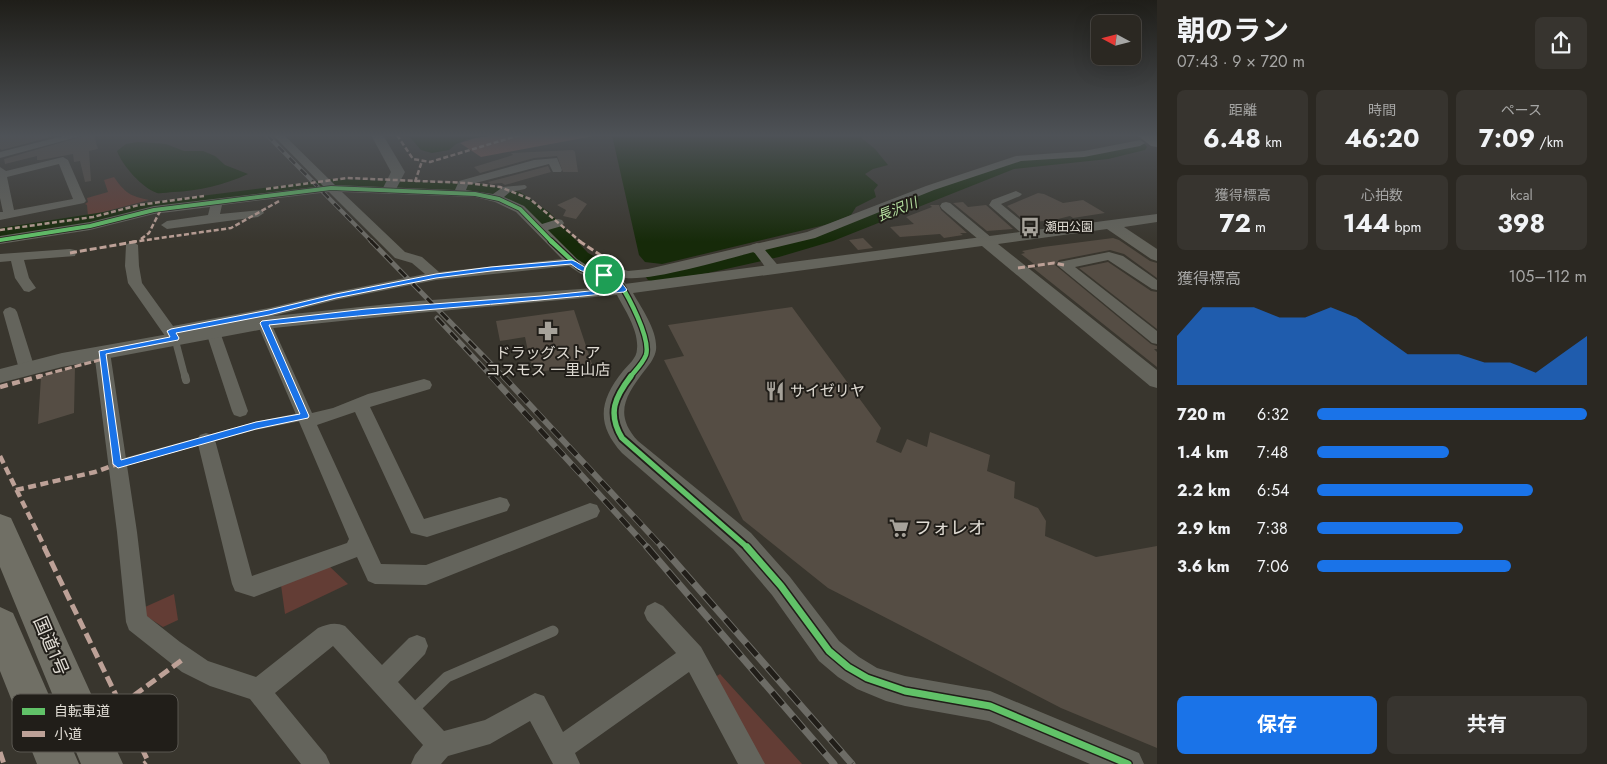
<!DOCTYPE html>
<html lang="ja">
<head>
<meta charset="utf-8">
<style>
  body { margin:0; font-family:Jost,"Noto Sans JP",sans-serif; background:#37342f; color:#f1f3f6; height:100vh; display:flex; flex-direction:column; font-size:19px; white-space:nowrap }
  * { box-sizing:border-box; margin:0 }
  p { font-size:16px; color:#a6a6a5 }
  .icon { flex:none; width:28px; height:28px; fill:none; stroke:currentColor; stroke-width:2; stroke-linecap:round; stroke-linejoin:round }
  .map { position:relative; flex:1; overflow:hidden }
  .panel { display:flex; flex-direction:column; background:#2b2822; width:450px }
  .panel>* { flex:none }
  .needle { width:32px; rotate:277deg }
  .controls { position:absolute; left:1091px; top:15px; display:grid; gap:10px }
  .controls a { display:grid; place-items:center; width:50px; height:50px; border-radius:8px; background:#2b2822; box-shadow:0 5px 20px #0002,0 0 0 1px #474440; font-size:25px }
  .pin { position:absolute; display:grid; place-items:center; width:42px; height:42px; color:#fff; margin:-21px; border:2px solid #fff; border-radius:50%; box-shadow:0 1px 5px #0007 }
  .round { display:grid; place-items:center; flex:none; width:52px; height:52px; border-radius:8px; background:#37342f }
  .summary { display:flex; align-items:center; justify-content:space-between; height:85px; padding:0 20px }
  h1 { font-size:28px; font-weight:700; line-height:38px }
  .figures { display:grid; grid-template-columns:repeat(3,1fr); gap:8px; height:85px; padding:5px 20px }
  .figures div { display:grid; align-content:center; border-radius:8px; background:#37342f; text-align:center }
  .figures b { font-size:25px; font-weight:700 }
  .figures small { font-size:14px; font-weight:400 }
  .figures p { font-size:14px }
  .chart { height:140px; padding:10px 20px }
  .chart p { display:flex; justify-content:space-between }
  .chart svg { width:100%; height:90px; margin-top:5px; fill:#1a73e8; opacity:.7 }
  .primary-button { display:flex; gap:10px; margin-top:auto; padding:10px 20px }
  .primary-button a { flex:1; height:58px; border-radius:8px; background:#1a73e8; color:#fff; font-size:20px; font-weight:700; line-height:58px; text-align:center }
  .primary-button a+a { background:#37342f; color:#f1f3f6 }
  ul { padding:0 20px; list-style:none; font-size:16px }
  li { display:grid; grid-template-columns:80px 60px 1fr; align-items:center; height:38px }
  li i { height:12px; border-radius:6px; background:#1a73e8 }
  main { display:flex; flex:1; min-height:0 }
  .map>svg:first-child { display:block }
  .green { fill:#633d35 }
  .forest { fill:#80564d }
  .water { fill:#162a09 }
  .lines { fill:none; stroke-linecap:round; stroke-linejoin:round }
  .river { fill:#162a09; fill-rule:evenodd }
  .building { fill:#554d44 }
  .service-far2 { stroke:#64645c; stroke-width:7 }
  .service-far1 { stroke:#64645c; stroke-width:8 }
  .service { stroke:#64645c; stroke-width:11 }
  .minor { fill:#64645c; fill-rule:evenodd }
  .tertiary { fill:#64645c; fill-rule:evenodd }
  .trunk { fill:#706f65; fill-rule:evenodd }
  .motorway { fill:#727267; fill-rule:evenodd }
  .rail-far3-casing { stroke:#6d6c66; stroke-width:4 }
  .rail-far2-casing { stroke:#6d6c66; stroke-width:5 }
  .rail-far1-casing { stroke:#6d6c66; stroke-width:6 }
  .rail-casing { stroke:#6d6c66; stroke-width:7 }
  .rail-far3 { stroke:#211e19; stroke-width:2.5; stroke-dasharray:8; stroke-linecap:butt }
  .rail-far2 { stroke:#211e19; stroke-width:3; stroke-dasharray:10; stroke-linecap:butt }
  .rail-far1 { stroke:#211e19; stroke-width:4.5; stroke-dasharray:12; stroke-linecap:butt }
  .rail { stroke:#211e19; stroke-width:5; stroke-dasharray:16; stroke-linecap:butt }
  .quiet-far3 { stroke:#bda197; stroke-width:2.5; stroke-dasharray:5 2.5; stroke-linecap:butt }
  .quiet-far2 { stroke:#bda197; stroke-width:3; stroke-dasharray:7 3; stroke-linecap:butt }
  .quiet-far1 { stroke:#bda197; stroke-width:4.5; stroke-dasharray:8 4.5; stroke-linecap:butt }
  .quiet { stroke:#bda197; stroke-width:5; stroke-dasharray:11 5; stroke-linecap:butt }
  .cycleway-far3-casing { stroke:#211e19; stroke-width:5.5 }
  .cycleway-far2-casing { stroke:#211e19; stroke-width:7 }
  .cycleway-far1-casing { stroke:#211e19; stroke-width:9 }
  .cycleway-casing { stroke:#211e19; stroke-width:10 }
  .cycleway-far3 { stroke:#61c268; stroke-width:4 }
  .cycleway-far2 { stroke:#61c268; stroke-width:4.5 }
  .cycleway-far1 { stroke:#61c268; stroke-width:5.5 }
  .cycleway { stroke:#61c268; stroke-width:7 }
  .route { fill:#1a73e8; stroke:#fff; fill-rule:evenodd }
  .labels { text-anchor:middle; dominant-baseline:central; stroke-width:4; stroke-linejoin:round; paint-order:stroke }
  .far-poi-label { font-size:12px; fill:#e0dcd4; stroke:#211e19; text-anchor:start }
  .far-water-label { font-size:14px; font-style:italic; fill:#b3dd9e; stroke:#211e19 }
  .poi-label { font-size:15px; fill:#e0dcd4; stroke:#211e19 }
  .near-poi-label { font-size:18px; fill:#e0dcd4; stroke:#211e19; text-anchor:start }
  .near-street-label { font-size:18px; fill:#e0dcd4; stroke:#211e19 }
  .key { fill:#211e19; stroke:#5a5751; stroke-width:1 }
  .key-label { font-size:14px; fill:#e0dcd4 }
</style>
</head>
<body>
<main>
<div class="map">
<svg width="1157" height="764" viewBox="0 0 1157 764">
  <rect width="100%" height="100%" fill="#39362e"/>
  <path class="green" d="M 114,177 C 125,193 130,196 149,200 L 88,216 L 87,205 L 85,204 L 88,202 L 87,198 L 108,192 L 104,180 Z
    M 328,565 L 348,584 L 285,614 L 281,585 Z
    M 174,594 L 178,620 L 163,627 L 146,616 L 145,607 Z
    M 720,674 L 802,764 L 760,764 L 712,679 Z"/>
  <path class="forest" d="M 497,135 L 599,135 L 481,157 L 460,143 L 476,138 Z"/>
  <path class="water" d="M 408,135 L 494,135 L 468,139 L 456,144 L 449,150 L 432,153 L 421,150 Z
    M 612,135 L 858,135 L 875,149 L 888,165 L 873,169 L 865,174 L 878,185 L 874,190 L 876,197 L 856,207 L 851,215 L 829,224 L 662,264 L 645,262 L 639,255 Z
    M 138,142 L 166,144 L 184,151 L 203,151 L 215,156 L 225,165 L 248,174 C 224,185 199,191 173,192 C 168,192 161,194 157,193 C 142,188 122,165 117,151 L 126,144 Z"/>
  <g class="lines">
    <path class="river" d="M 1139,142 L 1145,144 L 1147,147 L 1145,150 L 1108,159 L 1014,169 L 833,241 L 779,257 L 708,273 L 655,282 L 648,280 L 645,276 L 648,272 L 655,270 L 708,261 L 774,246 L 819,233 L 1004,161 L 1043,155 L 1108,149 Z
      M 333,179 L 482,184 L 520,192 L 549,212 L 588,253 L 611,265 L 614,269 L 611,273 L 604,275 L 597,273 L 574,261 L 535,220 L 508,200 L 482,194 L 452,192 L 333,189 L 146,213 L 104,224 L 0,240 L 0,228 L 104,212 L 146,203 Z"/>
  </g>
  <path class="building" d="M 0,135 L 58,135 L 2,150 L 0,149 Z
    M 87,135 L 94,135 L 98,149 L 89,151 L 91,181 L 85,182 L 80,161 L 74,162 L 73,154 L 41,160 L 37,160 L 37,156 L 5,164 L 4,159 Z
    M 573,150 L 575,152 L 578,172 L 563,172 L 557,156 L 534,158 L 480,173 L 474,167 L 513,155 L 511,153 Z
    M 548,166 L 551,172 L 526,179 L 505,185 L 502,183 L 491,184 L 488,182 Z
    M 1038,193 L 1044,194 L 1063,203 L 1083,200 L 1105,213 L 1073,218 L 1070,216 L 1046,222 L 1043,221 L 1027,223 L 1007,206 Z
    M 575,197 L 587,204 L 576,219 L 563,216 L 566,210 L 557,205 Z
    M 963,202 L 968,207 L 986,205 L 1013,229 L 987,231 L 953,203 Z
    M 930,205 L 939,205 L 941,210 L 967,233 L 960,233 L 963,235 L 944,238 L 940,234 L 900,237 L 890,227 L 914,224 L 906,217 L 932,207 Z
    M 863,238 L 873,248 L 858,250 L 849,240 Z
    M 1113,238 L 1119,240 L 1150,261 L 1157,263 L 1157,278 L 1124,254 L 1110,250 L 1059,260 L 1055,265 L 1151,344 L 1157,346 L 1157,349 L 1154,349 L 1157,352 L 1157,367 L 1033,268 L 1038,267 L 1021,254 L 1025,253 L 1022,251 L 1043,247 Z
    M 1108,262 L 1151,291 L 1157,292 L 1157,329 L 1079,268 Z
    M 792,307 L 881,428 L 876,442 L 901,453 L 907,439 L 927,447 L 930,432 L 990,455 L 987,471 L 1015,482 L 1014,498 L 1038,508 L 1046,521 L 1045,536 L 1096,557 L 1157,546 L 1157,748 L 1061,708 L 828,588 L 743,520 L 664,360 L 684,356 L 668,325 Z
    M 574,310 L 595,373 L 573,377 L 570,367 L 538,372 L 530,361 L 525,337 L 500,341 L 496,321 Z
    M 75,367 L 74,413 L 38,424 L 41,377 Z"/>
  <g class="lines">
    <path class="service-far2" d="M 175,339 L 185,377"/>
    <path class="service-far1" d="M 185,376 L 186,380
      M 117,464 L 255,426 L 305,416"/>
    <path class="service" d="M 413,710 L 447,677 L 553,631"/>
    <path class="minor" d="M 67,135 L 85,135 L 0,158 L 0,152 Z
      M 273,135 L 284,135 L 335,185 L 455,190 L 459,181 L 534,160 L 557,158 L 562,170 L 561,172 L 553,172 L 549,164 L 468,185 L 466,190 L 493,194 L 503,187 L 525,185 L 527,187 L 525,189 L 510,192 L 504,197 L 524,206 L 542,224 L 558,219 L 562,220 L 564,223 L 562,226 L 548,230 L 577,259 L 591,268 L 602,271 L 615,267 L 628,271 L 648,269 L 807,232 L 926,186 L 1016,156 L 1084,151 L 1140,140 L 1145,143 L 1140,146 L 1084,157 L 1021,161 L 934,190 L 815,238 L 765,250 L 781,269 L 774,273 L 769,272 L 754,252 C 727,259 643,284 621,277 L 630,290 L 623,294 L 618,293 L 610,282 L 581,274 L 569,266 L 436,280 L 336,300 L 265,318 L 269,320 L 271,323 L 312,413 L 333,408 L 368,394 L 424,379 L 430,381 L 432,385 L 430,389 L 370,407 L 424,519 L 500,497 L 507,499 L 510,505 L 507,511 L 427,537 L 411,533 L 355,412 L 317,425 L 381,564 L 426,565 L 590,503 L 597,505 L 600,511 L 597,517 L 426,585 L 375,584 L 368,581 L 357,557 L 254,597 L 235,591 L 232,584 L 197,440 L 200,435 L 206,433 L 212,435 L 215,440 L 252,576 L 347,543 L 349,539 L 257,323 L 261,319 L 215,328 L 220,332 L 248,411 L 246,415 L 240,417 L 234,415 L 232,411 L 206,332 L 207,329 L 180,334 L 183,339 L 180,343 L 170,343 L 128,283 L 125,266 L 126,245 L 132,241 L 138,245 L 139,266 L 142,283 L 173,326 L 269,308 L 336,292 L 425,274 L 412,263 L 395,258 L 329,192 L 222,205 L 220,214 L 262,210 L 264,213 L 258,217 L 167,229 L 161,225 L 167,221 L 208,215 L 210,207 L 154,214 L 90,230 L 0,244 L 0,236 L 90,222 L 154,206 L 323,186 ZM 342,192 L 475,197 L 495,202 L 516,212 L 562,259 L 439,272 L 422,257 L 405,252 Z
      M 63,157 L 68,160 L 86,201 L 84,203 L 0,220 L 0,212 L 3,212 L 0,198 L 0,167 L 6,171 ZM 59,164 L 73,199 L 14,210 L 7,177 Z
      M 1016,191 L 1022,194 L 1020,196 L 1001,204 L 1035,232 L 1037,235 L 1035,238 L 1027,238 L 989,205 L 992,200 Z
      M 946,202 L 950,203 L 992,238 L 994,241 L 992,244 L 984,244 L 942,209 L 940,206 L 942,203 Z
      M 70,249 L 75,250 L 76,253 L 75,256 L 24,260 L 29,278 L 36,288 L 29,292 L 24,291 L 15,278 L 11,261 L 0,262 L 0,254 Z
      M 1109,252 L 1123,256 L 1157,280 L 1157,290 L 1152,289 L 1108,260 L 1075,267 L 1157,331 L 1157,344 L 1152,343 L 1057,265 L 1059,262 Z
      M 10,307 L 15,309 L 17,312 L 35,369 L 33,373 L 27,375 L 21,373 L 19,369 L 3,312 L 5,309 Z
      M 102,347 L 107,348 L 110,352 L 137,532 L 147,616 L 180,642 L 208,661 L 256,677 L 318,628 C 328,624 335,622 345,626 L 382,665 L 409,638 L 417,635 L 425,638 L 428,646 L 425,654 L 398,682 L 444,731 L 485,720 L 535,693 L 544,696 L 563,732 L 676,653 L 647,620 L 644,613 L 647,606 L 655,602 L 663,606 L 701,647 L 765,764 L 738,764 L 689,672 L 575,753 L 580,764 L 553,764 L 530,721 L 490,744 L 448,756 L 441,764 L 411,764 L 415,755 L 423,745 L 333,646 L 275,693 L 326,755 L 330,764 L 301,764 L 250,699 L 210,686 L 182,672 L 129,630 L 126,622 L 117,532 L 94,352 L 97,348 Z"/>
    <path class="tertiary" d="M 371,135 L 383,135 L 405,172 L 394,193 L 389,194 L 382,190 L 391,172 Z
      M 1157,214 L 1157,222 L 1124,227 L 1157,249 L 1157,261 L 1151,259 L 1107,229 L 998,244 L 1157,370 L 1157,388 L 1150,386 L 982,246 L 633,293 C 642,309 658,331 656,350 C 655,357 650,364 645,370 C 626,395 613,414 638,441 L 751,533 L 790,577 L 839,641 L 859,657 L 877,668 L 905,676 L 990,691 L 1139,753 L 1144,764 L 1090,764 L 989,721 L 905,706 L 886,701 L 857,689 L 838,677 L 819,661 L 772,595 L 733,549 L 622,453 C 596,424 599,401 623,371 C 628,365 637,358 637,349 C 639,331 625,310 617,295 L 418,313 L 264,329 L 62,367 L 0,383 L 0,369 L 62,353 L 264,317 L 418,301 L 594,288 Z
      M 757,243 L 763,245 L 766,249 L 764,252 C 757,254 753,254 749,248 L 751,245 Z"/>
    <path class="trunk" d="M 0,514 L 11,518 L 123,764 L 81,764 L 0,567 Z
      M 0,607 L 13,613 L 79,764 L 37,764 L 0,671 Z"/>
    <path class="motorway" d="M 1137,135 L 1157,135 L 1157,147 L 1151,146 Z"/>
    <defs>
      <path id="rail-far3" d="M 267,135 L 372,242"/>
      <path id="rail-far2" d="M 371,241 L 504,377
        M 437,318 L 492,377"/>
      <path id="rail-far1" d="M 491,376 L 648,548
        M 503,376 L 663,548"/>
      <path id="rail" d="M 647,547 L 834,764
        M 662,547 L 852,764"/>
    </defs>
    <use href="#rail-far3" class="rail-far3-casing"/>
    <use href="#rail-far2" class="rail-far2-casing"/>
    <use href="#rail-far1" class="rail-far1-casing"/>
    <use href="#rail" class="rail-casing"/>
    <use href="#rail-far3" class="rail-far3"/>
    <use href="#rail-far2" class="rail-far2"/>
    <use href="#rail-far1" class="rail-far1"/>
    <use href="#rail" class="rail"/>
    <path class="quiet-far3" d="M 397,135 L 413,159 L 430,162 L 520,135
      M 415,182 L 422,161
      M 266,189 L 347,178 L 468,183 L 500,187 L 530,199 L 581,242
      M 0,230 L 93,217 L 139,205 L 204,196
      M 141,239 L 149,233 L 161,209
      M 132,242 L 231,228 L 281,200"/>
    <path class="quiet-far2" d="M 579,241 L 608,260 L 615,271
      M 70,253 L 139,241
      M 1018,268 L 1054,263 L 1064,265
      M 36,377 L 103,359"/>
    <path class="quiet-far1" d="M 0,387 L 41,376
      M 0,456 L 45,548
      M 16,490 L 95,472 L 117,464"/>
    <path class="quiet" d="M 44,547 L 148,761 L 144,764
      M 121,705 L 182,660
      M 0,752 L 4,764"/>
    <defs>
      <path id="cycleway-far3" d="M 0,240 L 90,226 L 154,210 L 331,188 L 475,194 L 499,199 L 520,209 L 552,242"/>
      <path id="cycleway-far2" d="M 551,241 L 580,268 L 619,282 C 628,296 651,338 646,355 C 643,363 635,371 630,377"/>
      <path id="cycleway-far1" d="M 631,376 C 615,397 607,413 622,438 L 748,548"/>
      <path id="cycleway" d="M 747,547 L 781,586 L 829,651 L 848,667 L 867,678 L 905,691 L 990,706 L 1128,764"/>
    </defs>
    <use href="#cycleway-far3" class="cycleway-far3-casing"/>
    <use href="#cycleway-far2" class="cycleway-far2-casing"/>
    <use href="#cycleway-far1" class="cycleway-far1-casing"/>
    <use href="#cycleway" class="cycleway-casing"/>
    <use href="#cycleway-far3" class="cycleway-far3"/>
    <use href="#cycleway-far2" class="cycleway-far2"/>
    <use href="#cycleway-far1" class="cycleway-far1"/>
    <use href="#cycleway" class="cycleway"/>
  </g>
  <linearGradient id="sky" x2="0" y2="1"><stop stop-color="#1f1e19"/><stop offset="0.56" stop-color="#4e5257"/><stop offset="1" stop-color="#4e5257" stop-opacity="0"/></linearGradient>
  <rect width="1157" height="242" fill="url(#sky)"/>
  <path class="route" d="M 572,260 C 578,262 583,267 589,269 C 605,275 618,275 627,290 L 624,292 C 505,304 387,312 269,325 L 309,416 L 308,418 L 256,429 L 118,468 L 113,464 L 99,351 L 170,337 L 167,331 L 171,329 L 269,310 L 336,294 L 436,274 L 491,267 ZM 571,264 C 575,267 580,271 585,272 C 597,277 612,277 619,288 L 541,296 L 366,309 L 262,321 L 260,323 L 300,414 L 256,422 L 121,460 L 106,354 L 178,340 L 179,338 L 176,333 L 269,315 L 336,298 L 436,278 L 491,271 Z"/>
  <defs>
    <symbol id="bus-bare" viewBox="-9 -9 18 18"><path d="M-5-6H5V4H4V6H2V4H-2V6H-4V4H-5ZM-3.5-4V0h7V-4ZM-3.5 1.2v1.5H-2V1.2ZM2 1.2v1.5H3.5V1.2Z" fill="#a6a29a" stroke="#211e19" stroke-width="2.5" paint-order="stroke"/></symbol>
    <symbol id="pharmacy-bare" viewBox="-9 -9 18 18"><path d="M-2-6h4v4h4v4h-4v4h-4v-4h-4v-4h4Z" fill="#a6a29a" stroke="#211e19" stroke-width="2.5" paint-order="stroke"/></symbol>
    <symbol id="restaurant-bare" viewBox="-9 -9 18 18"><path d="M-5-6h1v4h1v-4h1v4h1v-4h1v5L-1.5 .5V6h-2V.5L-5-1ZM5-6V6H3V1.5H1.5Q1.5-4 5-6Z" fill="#a6a29a" stroke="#211e19" stroke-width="2.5" paint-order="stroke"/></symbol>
    <symbol id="supermarket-bare" viewBox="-9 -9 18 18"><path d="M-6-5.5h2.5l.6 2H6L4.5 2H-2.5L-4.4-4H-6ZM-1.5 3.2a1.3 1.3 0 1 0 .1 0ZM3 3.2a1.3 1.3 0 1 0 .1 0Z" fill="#a6a29a" stroke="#211e19" stroke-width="2.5" paint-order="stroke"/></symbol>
  </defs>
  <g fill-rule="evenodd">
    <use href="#bus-bare" x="1016" y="213" width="28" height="28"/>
    <use href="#pharmacy-bare" x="534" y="317" width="28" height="28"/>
    <use href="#restaurant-bare" x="761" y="377" width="28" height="28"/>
    <use href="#supermarket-bare" x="885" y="514" width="28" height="28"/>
  </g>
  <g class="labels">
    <g class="far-poi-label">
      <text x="1045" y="227">瀬田公園</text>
    </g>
    <g class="far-water-label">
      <text transform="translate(897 209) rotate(-21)">長沢川</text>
    </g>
    <g class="poi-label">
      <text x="548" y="353">ドラッグストア<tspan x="548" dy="17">コスモス 一里山店</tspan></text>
      <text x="790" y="391" text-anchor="start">サイゼリヤ</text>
    </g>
    <g class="near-poi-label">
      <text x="914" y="528">フォレオ</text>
    </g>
    <g class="near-street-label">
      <text transform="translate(51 646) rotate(67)">国道1号</text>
    </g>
  </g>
  <rect x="12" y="694" width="166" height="58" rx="8" class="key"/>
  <rect x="22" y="708" width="23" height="7" fill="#61c268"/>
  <rect x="22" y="731" width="23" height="6" fill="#bda197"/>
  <g class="key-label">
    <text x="54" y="716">自転車道</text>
    <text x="54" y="739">小道</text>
  </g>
</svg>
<div class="controls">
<a><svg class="needle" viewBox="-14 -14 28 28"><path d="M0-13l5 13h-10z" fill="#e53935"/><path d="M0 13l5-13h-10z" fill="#a6a6a5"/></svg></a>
</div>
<div class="pin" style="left:604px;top:275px;background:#1e9e55"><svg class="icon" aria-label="arrive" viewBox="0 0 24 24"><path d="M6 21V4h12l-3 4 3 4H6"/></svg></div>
</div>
<section class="panel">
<div class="summary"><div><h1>朝のラン</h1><p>07:43 · 9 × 720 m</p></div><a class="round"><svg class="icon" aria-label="share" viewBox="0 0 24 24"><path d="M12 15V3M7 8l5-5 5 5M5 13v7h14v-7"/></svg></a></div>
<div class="figures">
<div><p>距離</p><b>6.48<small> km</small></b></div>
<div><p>時間</p><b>46:20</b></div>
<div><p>ペース</p><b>7:09<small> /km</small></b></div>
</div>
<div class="figures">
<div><p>獲得標高</p><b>72<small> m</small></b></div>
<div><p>心拍数</p><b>144<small> bpm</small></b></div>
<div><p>kcal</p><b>398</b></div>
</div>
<div class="chart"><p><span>獲得標高</span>105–112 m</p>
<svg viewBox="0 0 160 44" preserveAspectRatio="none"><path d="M0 44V20L10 6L20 6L30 6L40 11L50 11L60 6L70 11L80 20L90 29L100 29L110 29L120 33L130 33L140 38L150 29L160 20V44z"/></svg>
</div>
<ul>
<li><b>720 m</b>6:32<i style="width:100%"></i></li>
<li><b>1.4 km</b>7:48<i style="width:49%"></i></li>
<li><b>2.2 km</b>6:54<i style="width:80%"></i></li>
<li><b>2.9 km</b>7:38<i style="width:54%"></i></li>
<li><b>3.6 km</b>7:06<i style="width:72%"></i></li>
</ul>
<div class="primary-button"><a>保存</a><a>共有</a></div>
</section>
</main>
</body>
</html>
